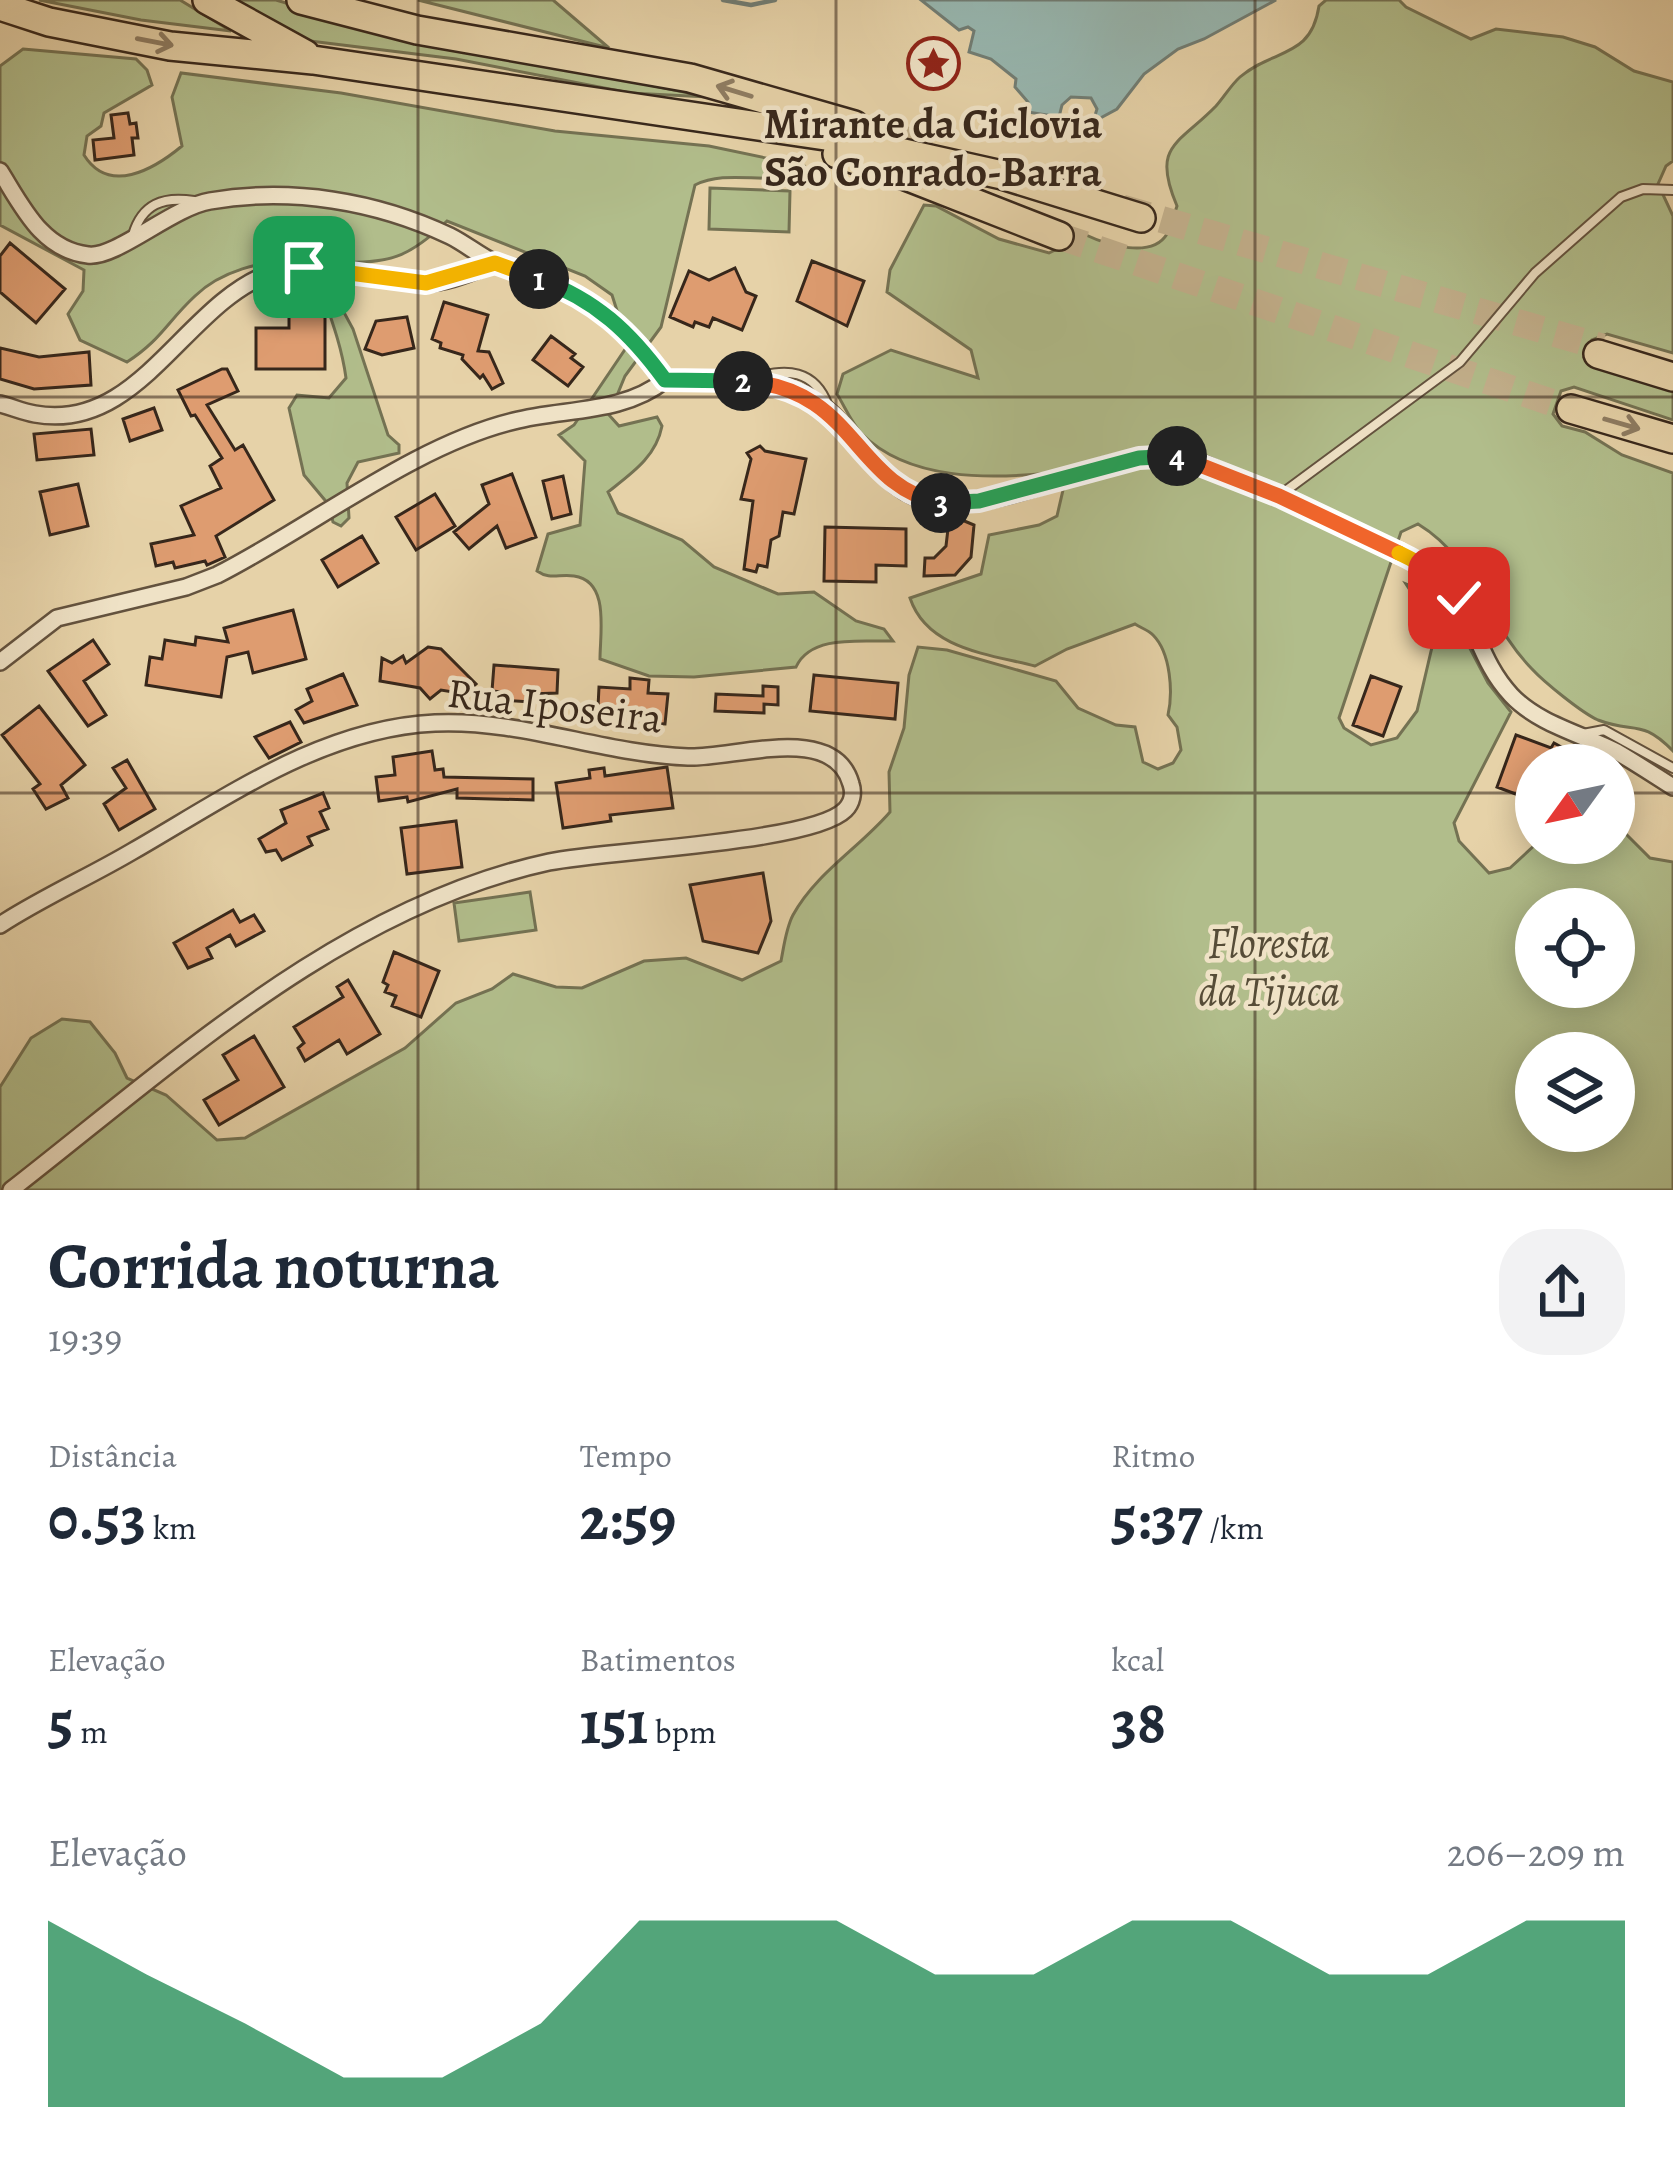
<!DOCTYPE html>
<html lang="pt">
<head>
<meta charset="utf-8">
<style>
  body { margin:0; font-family:Alegreya,serif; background:#f2f2f3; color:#1f2937; height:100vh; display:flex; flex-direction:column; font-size:45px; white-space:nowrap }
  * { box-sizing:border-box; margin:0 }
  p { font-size:39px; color:#747a83 }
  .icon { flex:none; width:66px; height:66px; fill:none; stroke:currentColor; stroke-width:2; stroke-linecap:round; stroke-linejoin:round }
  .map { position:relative; height:1190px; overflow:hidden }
  .drawer { display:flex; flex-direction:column; background:#fff; flex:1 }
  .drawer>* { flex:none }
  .needle { width:78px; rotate:237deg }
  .tools { position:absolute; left:1515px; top:744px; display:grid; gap:24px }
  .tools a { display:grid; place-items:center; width:120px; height:120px; border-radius:50%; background:#fff; box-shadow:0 6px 30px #0003; font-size:60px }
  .pin { position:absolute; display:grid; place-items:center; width:102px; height:102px; color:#fff; margin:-51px; border-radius:24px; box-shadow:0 6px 18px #0006 }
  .km { position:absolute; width:60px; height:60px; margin:-30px; border-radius:50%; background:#222; color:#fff; font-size:33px; line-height:60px; text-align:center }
  .round { display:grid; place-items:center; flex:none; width:126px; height:126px; border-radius:48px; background:#f2f2f3 }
  .summary { display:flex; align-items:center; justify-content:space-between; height:204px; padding:0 48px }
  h1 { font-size:66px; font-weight:700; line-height:90px }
  .figures { display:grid; grid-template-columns:repeat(3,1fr); gap:18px; height:204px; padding:12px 48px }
  .figures div { display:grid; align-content:center }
  .figures b { font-size:60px; font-weight:700 }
  .figures small { font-size:33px; font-weight:400 }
  .figures p { font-size:33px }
  .chart { height:336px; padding:24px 48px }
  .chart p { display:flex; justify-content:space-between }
  .chart svg { width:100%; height:216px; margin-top:12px; fill:#0b8043; opacity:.7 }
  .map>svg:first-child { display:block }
  .green { fill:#b1bd8b; stroke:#747253; stroke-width:3; fill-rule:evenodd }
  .water { fill:#97b6af; stroke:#717d74; stroke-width:3 }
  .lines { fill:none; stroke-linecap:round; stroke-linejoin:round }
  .stream { stroke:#717d74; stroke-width:4.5 }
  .building { fill:#de9c70; stroke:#37271b; stroke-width:3 }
  .highway-tunnel { stroke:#c3b08c; stroke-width:27; stroke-dasharray:27 14; stroke-linecap:butt }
  .lane-casing { stroke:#63523e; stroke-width:12 }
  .street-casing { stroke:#63523e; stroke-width:20 }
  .highway-casing { stroke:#37271b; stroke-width:32 }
  .lane { stroke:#efe2c6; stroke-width:8 }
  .street { stroke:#efe2c6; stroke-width:15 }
  .highway { stroke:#e6d2a8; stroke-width:27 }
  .oneway { stroke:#8e7c62 }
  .split-1-casing { stroke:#fff; stroke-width:24 }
  .split-2-casing { stroke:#fff; stroke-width:24 }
  .split-3-casing { stroke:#fff; stroke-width:24 }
  .split-4-casing { stroke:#fff; stroke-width:24 }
  .split-5-casing { stroke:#fff; stroke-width:24 }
  .split-6-casing { stroke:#fff; stroke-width:24 }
  .split-1 { stroke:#f5b400; stroke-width:15 }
  .split-2 { stroke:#22a559; stroke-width:15 }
  .split-3 { stroke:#f0652b; stroke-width:15 }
  .split-4 { stroke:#22a559; stroke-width:15 }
  .split-5 { stroke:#f0652b; stroke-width:15 }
  .split-6 { stroke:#f5b400; stroke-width:15 }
  .grid { fill:none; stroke:#37271b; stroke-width:3; stroke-opacity:0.55 }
  .labels { text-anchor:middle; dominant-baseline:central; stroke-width:9; stroke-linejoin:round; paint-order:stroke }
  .poi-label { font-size:42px; font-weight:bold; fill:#37271b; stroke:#efe2c6 }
  .street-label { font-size:42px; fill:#37271b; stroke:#efe2c6 }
  .park-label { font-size:42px; font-style:italic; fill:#564c37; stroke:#efe2c6 }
</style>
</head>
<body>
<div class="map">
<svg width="1673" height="1190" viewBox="0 0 1673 1190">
  <rect width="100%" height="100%" fill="#e6d2a8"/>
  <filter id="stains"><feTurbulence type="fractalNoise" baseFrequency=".00167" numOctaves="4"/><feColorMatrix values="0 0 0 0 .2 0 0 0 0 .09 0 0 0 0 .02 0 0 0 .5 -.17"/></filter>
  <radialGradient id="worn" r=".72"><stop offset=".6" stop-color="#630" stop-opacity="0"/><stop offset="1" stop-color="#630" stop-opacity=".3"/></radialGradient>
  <path class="green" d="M 39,0 L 180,0 L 231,31 L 141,20 Z
    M 227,0 L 276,0 L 364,26 L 708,97 L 630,93 L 456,59 L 310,41 L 257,18 Z
    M 418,0 L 553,0 L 609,48 Z
    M 1326,0 L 1399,0 L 1406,7 L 1471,39 L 1496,29 L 1563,37 L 1595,47 L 1634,71 L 1673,82 L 1673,161 L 1666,166 L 1658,184 L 1673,216 L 1673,353 L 1607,334 L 1592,340 L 1584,357 L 1587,361 L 1673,389 L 1673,420 L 1574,387 L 1561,391 L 1553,414 L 1562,426 L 1585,432 L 1622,455 L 1673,473 L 1673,751 C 1641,718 1634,734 1598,720 C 1582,713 1544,682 1532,669 C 1487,623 1476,559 1418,524 L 1401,532 L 1339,718 L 1344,728 L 1371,745 L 1397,738 L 1417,711 L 1436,630 L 1406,584 L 1435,596 L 1452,614 L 1488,683 L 1511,712 L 1454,823 L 1459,841 L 1489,873 L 1510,868 L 1537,843 L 1614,843 L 1614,822 L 1650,858 L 1673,862 L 1673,1190 L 0,1190 L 0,1087 L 31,1038 L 62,1019 L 90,1022 L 115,1053 L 127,1078 L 166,1095 L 217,1140 L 245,1138 L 405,1048 L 456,1003 L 492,989 L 513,974 L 556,987 L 582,988 L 644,961 L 686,958 L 742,980 L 781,961 C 784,946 786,928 793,915 C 816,873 859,848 890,812 L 889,772 L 904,728 L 909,675 L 918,647 L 947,650 L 1056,681 L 1078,708 L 1116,725 L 1135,727 L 1143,762 L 1158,769 L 1173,763 L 1181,750 L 1177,727 L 1168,715 C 1173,693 1171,653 1153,635 C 1148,630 1141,628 1135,624 L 1067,649 L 1035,666 C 988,654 927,649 910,598 L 981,574 L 989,535 L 1039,525 L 1057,516 L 1063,490 L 1050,473 C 990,479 909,481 862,434 C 852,424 845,407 837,394 L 843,374 L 891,350 L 978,378 L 971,350 L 887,292 L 890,270 L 924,205 L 936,206 L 999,239 L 1049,253 L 1086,235 C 1107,245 1152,259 1167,234 C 1171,226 1174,215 1177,206 C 1151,145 1178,145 1216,106 C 1224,97 1231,85 1240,77 C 1274,48 1311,59 1319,6 ZM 1536,909 L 1614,909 L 1614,987 L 1536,987 ZM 1536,1053 L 1614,1053 L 1614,1131 L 1536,1131 Z
    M 23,49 L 136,59 L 147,70 L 152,85 L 104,113 L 101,126 L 87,136 L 84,155 C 109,195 153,170 182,146 L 172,97 L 181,73 L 341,93 L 555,131 L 709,146 L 804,166 L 800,174 C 765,185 728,169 695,185 L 661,327 L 625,376 L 609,415 L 619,426 L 657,417 L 662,426 C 656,457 632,473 608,492 L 618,513 L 682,540 L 714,567 L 778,594 L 814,592 L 856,621 L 884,629 L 893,641 C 862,642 811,634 796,667 L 694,677 L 649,676 L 600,659 C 600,632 610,581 574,576 C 558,574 550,580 537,571 L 548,534 L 580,525 L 585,461 L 559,435 L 574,425 L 628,345 L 612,295 L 585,276 L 447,221 C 409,258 389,264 335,262 L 327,281 L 353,329 L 388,435 L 399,445 L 399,453 L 358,462 L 347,483 L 349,518 L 341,526 L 333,522 L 329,505 L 304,475 L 289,408 L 297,395 L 329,398 L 346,378 C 340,334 322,298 310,255 C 270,262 226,266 195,296 C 167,322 161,340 127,362 L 80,340 L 68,314 L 83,291 L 84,270 L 0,225 L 0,66 Z
    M 710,188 L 790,191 L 789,232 L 709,229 Z
    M 530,892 L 536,930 L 459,941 L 454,903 Z"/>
  <path class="water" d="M 921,0 L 1276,0 L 1204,39 L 1178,49 L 1144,74 L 1117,109 L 1093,122 L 1097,109 L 1091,98 L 1071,97 L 1062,105 L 1059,117 L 1028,112 L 1028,102 L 1015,87 L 1016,79 L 991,59 L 969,52 L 974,31 L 968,27 L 959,30 Z"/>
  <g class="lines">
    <path class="stream" d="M 723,0 L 751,5 L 775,0"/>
  </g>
  <path class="building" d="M 128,113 L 130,124 L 136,123 L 138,138 L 132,138 L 134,155 L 95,160 L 93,140 L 114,138 L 111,115 Z
    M 10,243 L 65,289 L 36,323 L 0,292 L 0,256 Z
    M 812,261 L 864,281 L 847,326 L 797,301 Z
    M 735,268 L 746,292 L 756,296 L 742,330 L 713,318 L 709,327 L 695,322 L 693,327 L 670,317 L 689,271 L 709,280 Z
    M 444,302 L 488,315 L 478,351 L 489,352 L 503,383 L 492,389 L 483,375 L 480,378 L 462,359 L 463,355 L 440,348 L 441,343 L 432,339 Z
    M 289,311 L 325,311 L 325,369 L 256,369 L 256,328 L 289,328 Z
    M 407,317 L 414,348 L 382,355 L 365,349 L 376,321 Z
    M 551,336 L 575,354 L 571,358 L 583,367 L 568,386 L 533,360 Z
    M 0,348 L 39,357 L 89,352 L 91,385 L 34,389 L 0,379 Z
    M 222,369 L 227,369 L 238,391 L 207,405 L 235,450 L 243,445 L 274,500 L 216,536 L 225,557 L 207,565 L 205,561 L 175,568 L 173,562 L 156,566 L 151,544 L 194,535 L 181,506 L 221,488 L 210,466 L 222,458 L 195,415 L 191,416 L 178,390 Z
    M 154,408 L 162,430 L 130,441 L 123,419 Z
    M 91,429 L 94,455 L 37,460 L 34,434 Z
    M 760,446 L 765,451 L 806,459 L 794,514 L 783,512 L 779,536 L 771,540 L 767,567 L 758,565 L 756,572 L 744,569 L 753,501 L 741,499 L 751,459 L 747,453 Z
    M 512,474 L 536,537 L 506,548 L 497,526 L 469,549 L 454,532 L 489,504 L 482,485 Z
    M 563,476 L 571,514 L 552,519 L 543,481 Z
    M 78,484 L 88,526 L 50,535 L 40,492 Z
    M 435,494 L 455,526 L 416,550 L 396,517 Z
    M 962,520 L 974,525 L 971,557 L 955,575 L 924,576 L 925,558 L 934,558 L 946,546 L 948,529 Z
    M 825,527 L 906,529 L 906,566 L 876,565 L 876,582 L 824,581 Z
    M 362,536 L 378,563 L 338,587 L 322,560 Z
    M 293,610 L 306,659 L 253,673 L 248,652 L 227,657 L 221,697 L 146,685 L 150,657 L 162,659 L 165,640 L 195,645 L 196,637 L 228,642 L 224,628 Z
    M 93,640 L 109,664 L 84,681 L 106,715 L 88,726 L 48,671 Z
    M 428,647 L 441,649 L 476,684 L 465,694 L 441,690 L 430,699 L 420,688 L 380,681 L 382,658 L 392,663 L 403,656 L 406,663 Z
    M 494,665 L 558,670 L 557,693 L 531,694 L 531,702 L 502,700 L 503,692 L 492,691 Z
    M 343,674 L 357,705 L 304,723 L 296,710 L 312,701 L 307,689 Z
    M 814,675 L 898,683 L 895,719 L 810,711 Z
    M 1371,676 L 1401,687 L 1383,736 L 1353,725 Z
    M 630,678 L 649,680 L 648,693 L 668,694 L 665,724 L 647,723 L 648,715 L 628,714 L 628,709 L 598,707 L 599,687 L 630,689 Z
    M 763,686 L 778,687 L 778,705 L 764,704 L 764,713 L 715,711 L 716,694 L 763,696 Z
    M 39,706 L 85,765 L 61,785 L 68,798 L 46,809 L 33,789 L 40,784 L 2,735 Z
    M 290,722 L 301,742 L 269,758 L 255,737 Z
    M 1516,735 L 1551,748 L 1554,743 L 1594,765 L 1536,765 L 1536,779 L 1529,799 L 1497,787 Z
    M 432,751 L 435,770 L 443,769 L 444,777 L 533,779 L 533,800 L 457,798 L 457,789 L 408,802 L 407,797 L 379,801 L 376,777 L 395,775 L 393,757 Z
    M 127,760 L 155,809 L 119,830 L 104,804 L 126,788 L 113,768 Z
    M 667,767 L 673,808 L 610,815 L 611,821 L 563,828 L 556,783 L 590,778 L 589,770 L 604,768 L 605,776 Z
    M 323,793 L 329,808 L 320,812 L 328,829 L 308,837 L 312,845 L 282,860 L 276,850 L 266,852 L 259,839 L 286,823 L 281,810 Z
    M 456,821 L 462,867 L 407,874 L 401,828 Z
    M 763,873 L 771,921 L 758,953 L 703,941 L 690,885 Z
    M 233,910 L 240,922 L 254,915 L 264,931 L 236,946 L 230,935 L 207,948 L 212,958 L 188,968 L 174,943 Z
    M 394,952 L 439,971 L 421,1017 L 392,1006 L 396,996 L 385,992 L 388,985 L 383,982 Z
    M 348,980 L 380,1034 L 347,1054 L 339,1040 L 305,1061 L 298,1048 L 304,1043 L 294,1027 L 343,997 L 337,987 Z
    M 254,1036 L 284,1087 L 219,1125 L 204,1100 L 238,1080 L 223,1055 Z"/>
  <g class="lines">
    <path class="highway-tunnel" d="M 887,134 L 931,148
      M 1122,208 L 1602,347
      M 1059,236 L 1571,409"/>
    <defs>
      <path id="lane" d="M 133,235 C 142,204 163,196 194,201
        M 753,379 C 786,367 815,370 828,406
        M 1280,495 L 1460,362 L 1535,273 L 1621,197 L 1643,189 L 1673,190
        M 1583,734 L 1604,730 L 1673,768"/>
      <path id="street" d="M 0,171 C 22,206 42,250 88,255 C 115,259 173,207 210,201 C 291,187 376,201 450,236 C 466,244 480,256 497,264 C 516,272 538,277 557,286 C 606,308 634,338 665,380 C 721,381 785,372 831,413 C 860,440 882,488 922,499 C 997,521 1095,452 1172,456 C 1192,456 1214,469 1232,477 C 1297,504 1360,536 1424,564 C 1478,605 1472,653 1511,695 C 1538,724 1582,734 1617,752 C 1636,763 1654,775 1673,787
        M 0,404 C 12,407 23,412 35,414 C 139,433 185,303 271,273 C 320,255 375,283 425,283 C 449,283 473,271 495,263
        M 0,662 L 57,618 L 186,587 L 217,575 C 310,528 414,445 514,421 C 564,408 623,414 665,380
        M 0,925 C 43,897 89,877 133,851 C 227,797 323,728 435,723 C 521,719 603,754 688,757 C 734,759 834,722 851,784 C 854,793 852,803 845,810 C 812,843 606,850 549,862 C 341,907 173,1064 11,1190"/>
      <path id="highway" d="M 207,0 L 305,54
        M 301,0 L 417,30 L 690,78 L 854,125
        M 0,6 L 49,22 L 170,46 L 313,60 L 832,137 L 1002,175 L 1141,218
        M 837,154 L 906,176 L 1059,236
        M 1598,354 L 1673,377
        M 1571,409 L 1673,439"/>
    </defs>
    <use href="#lane" class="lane-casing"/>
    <use href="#street" class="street-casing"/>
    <use href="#highway" class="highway-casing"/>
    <use href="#lane" class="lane"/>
    <use href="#street" class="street"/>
    <use href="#highway" class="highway"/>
  </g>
  <defs><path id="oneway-shaft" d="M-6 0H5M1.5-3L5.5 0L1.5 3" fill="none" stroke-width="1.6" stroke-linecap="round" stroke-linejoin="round" transform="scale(3)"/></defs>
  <g class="oneway">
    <use href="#oneway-shaft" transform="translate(155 42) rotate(11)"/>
    <use href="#oneway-shaft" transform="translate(734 91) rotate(-163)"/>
    <use href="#oneway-shaft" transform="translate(1622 424) rotate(16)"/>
  </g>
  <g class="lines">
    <defs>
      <path id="split-1" d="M 304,267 L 426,283 L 495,263 L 539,279"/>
      <path id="split-2" d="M 539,279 C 596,300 630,332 665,380 L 743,381"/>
      <path id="split-3" d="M 743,381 C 857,388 852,485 941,503"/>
      <path id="split-4" d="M 941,503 L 979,501 L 1139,458 L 1177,456"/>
      <path id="split-5" d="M 1177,456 L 1279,496 L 1399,553"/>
      <path id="split-6" d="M 1399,553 C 1424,565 1442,576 1459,598"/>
    </defs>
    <use href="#split-1" class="split-1-casing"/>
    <use href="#split-2" class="split-2-casing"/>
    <use href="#split-3" class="split-3-casing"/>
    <use href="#split-4" class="split-4-casing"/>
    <use href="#split-5" class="split-5-casing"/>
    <use href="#split-6" class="split-6-casing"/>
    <use href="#split-1" class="split-1"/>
    <use href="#split-2" class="split-2"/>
    <use href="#split-3" class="split-3"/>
    <use href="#split-4" class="split-4"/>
    <use href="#split-5" class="split-5"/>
    <use href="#split-6" class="split-6"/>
  </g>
  <path class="grid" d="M 418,0 L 418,1190M 836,0 L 836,1190M 1255,0 L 1255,1190M 0,397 L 1673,397M 0,793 L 1536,793M 1614,793 L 1673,793"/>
  <defs>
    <symbol id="sight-ring" viewBox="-11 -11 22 22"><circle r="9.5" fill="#efe2c6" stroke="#8f2418" stroke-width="1.5"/><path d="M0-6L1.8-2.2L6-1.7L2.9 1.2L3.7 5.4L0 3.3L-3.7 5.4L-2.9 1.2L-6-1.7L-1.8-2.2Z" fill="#8f2418"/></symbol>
  </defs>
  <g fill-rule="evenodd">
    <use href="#sight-ring" x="904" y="34" width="59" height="59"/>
  </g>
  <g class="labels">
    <g class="poi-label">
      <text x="933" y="123">Mirante da Ciclovia<tspan x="933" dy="48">São Conrado-Barra</tspan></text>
    </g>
    <g class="street-label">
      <text transform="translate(555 705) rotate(7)">Rua Iposeira</text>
    </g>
    <g class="park-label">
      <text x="1269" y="942">Floresta<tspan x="1269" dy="48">da Tijuca</tspan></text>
    </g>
  </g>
  <rect width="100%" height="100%" filter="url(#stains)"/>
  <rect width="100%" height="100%" fill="url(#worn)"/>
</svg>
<div class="tools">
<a><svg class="needle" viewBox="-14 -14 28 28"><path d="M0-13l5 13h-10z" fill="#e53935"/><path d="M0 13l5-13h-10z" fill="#747a83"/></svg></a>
<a><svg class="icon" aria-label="locate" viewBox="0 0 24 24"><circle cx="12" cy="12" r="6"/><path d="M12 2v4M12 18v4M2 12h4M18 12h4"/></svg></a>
<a><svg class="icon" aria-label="layers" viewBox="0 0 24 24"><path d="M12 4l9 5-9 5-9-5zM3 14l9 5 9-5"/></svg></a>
</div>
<div class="pin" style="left:304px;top:267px;background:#1e9e55"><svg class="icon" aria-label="arrive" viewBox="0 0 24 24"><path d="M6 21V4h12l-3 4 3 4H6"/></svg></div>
<div class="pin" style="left:1459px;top:598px;background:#d93025"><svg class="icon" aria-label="check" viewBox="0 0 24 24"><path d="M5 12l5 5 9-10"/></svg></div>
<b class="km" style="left:539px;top:279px">1</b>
<b class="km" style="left:743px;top:381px">2</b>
<b class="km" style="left:941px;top:503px">3</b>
<b class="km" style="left:1177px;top:456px">4</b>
</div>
<section class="drawer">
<div class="summary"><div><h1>Corrida noturna</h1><p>19:39</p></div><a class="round"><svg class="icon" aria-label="share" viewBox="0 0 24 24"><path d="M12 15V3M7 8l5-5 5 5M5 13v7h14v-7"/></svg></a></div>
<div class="figures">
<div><p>Distância</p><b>0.53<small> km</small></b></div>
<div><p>Tempo</p><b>2:59</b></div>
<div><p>Ritmo</p><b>5:37<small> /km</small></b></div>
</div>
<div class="figures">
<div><p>Elevação</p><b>5<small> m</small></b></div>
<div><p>Batimentos</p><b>151<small> bpm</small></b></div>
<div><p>kcal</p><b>38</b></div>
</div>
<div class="chart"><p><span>Elevação</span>206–209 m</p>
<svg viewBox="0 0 160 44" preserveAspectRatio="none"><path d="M0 44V6L10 17L20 27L30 38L40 38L50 27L60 6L70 6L80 6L90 17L100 17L110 6L120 6L130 17L140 17L150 6L160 6V44z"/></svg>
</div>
</section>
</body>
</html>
